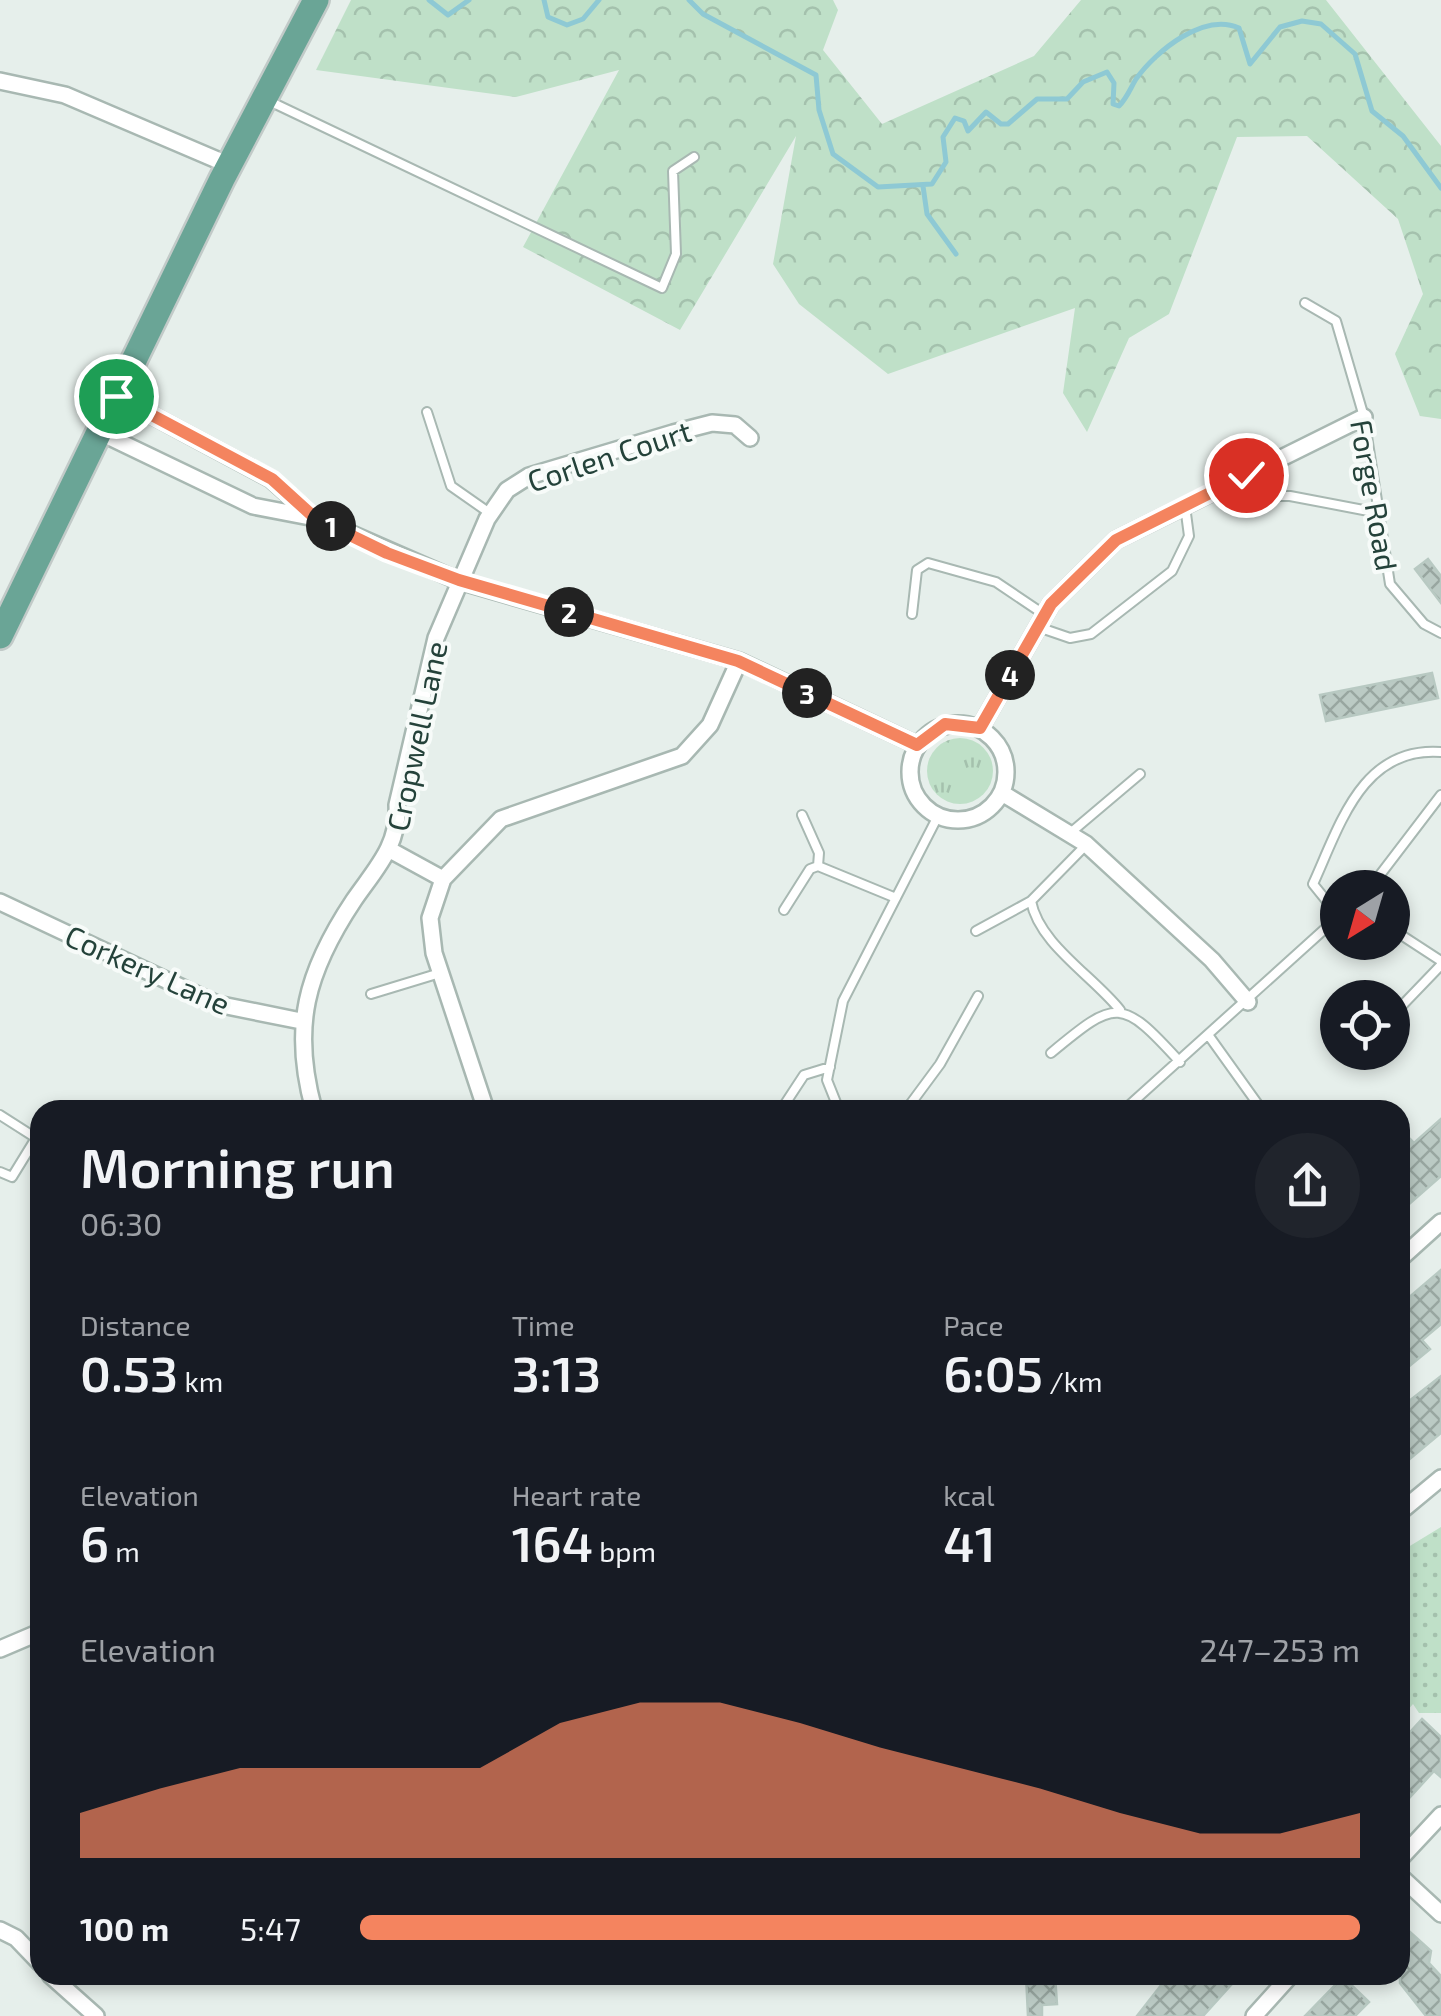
<!DOCTYPE html>
<html lang="en">
<head>
<meta charset="utf-8">
<style>
  body { margin:0; font-family:"Exo 2",sans-serif; background:#20242c; color:#f1f3f6; height:100vh; display:flex; flex-direction:column; font-size:38px; white-space:nowrap }
  * { box-sizing:border-box; margin:0 }
  p { font-size:32px; color:#9ea1a6 }
  .icon { flex:none; width:55px; height:55px; fill:none; stroke:currentColor; stroke-width:2; stroke-linecap:round; stroke-linejoin:round }
  .map { position:relative; flex:1; overflow:hidden }
  .panel { position:absolute; left:30px; top:1100px; width:1380px; height:885px; display:flex; flex-direction:column; background:#171b24; border-radius:30px; box-shadow:0 5px 15px #0003 }
  .panel>* { flex:none }
  .needle { width:65px; rotate:217deg }
  .controls { position:absolute; left:1320px; top:870px; display:grid; gap:20px }
  .controls a { display:grid; place-items:center; width:90px; height:90px; border-radius:50%; background:#171b24; box-shadow:0 5px 15px #0003; font-size:50px }
  .pin { position:absolute; display:grid; place-items:center; width:85px; height:85px; color:#fff; margin:-42px; border:5px solid #fff; border-radius:50%; box-shadow:0 2px 10px #0007 }
  .km { position:absolute; width:50px; height:50px; margin:-25px; border-radius:50%; background:#222; color:#fff; font-size:28px; line-height:50px; text-align:center }
  .round { display:grid; place-items:center; flex:none; width:105px; height:105px; border-radius:52px; background:#20242c }
  .headline { display:flex; align-items:center; justify-content:space-between; height:170px; padding:0 50px }
  h1 { font-size:55px; font-weight:600; line-height:75px }
  .figures { display:grid; grid-template-columns:repeat(3,1fr); gap:15px; height:170px; padding:10px 50px }
  .figures div { display:grid; align-content:center }
  .figures b { font-size:50px; font-weight:600 }
  .figures small { font-size:28px; font-weight:400 }
  .figures p { font-size:28px }
  .chart { height:280px; padding:20px 50px }
  .chart p { display:flex; justify-content:space-between }
  .chart svg { width:100%; height:180px; margin-top:10px; fill:#f4845f; opacity:.7 }
  ul { padding:0 50px; list-style:none; font-size:32px }
  li { display:grid; grid-template-columns:160px 120px 1fr; align-items:center; height:75px }
  li i { height:25px; border-radius:12px; background:#f4845f }
  .map>svg:first-child { display:block }
  .grass { fill:url(#grass-tufts) }
  .forest { fill:url(#forest-crowns) }
  .garden { fill:url(#garden-dots) }
  .lines { fill:none; stroke-linecap:round; stroke-linejoin:round }
  .stream { stroke:#8ec9d4; stroke-width:5 }
  .building { fill:url(#building-cross-hatch); stroke:#b8c9c2; stroke-width:2.5 }
  .service-casing { stroke:#a8b8b2; stroke-width:12 }
  .minor-casing { stroke:#a8b8b2; stroke-width:20 }
  .primary-casing { stroke:#c2cac8; stroke-width:30 }
  .service { stroke:#fff; stroke-width:8 }
  .minor { stroke:#fff; stroke-width:15 }
  .primary { stroke:#6aa596; stroke-width:25 }
  .route-casing { stroke:#fff; stroke-width:20 }
  .route { stroke:#f4845f; stroke-width:12 }
  .labels { text-anchor:middle; dominant-baseline:central; stroke-width:8; stroke-linejoin:round; paint-order:stroke }
  .street-label { font-size:30px; fill:#24423a; stroke:#f7fbf9 }
</style>
</head>
<body>
<div class="map">
<svg width="1441" height="2016" viewBox="0 0 1441 2016">
  <defs>
    <pattern id="grass-tufts" width="24" height="20" patternUnits="userSpaceOnUse" patternTransform="scale(2.5)"><rect width="24" height="20" fill="#bfe0c8"/><path d="M3 7l-1-3M5 7V3M7 7l1-3M15 17l-1-3M17 17v-4M19 17l1-3" fill="none" stroke="#a4c1ad"/></pattern>
    <pattern id="forest-crowns" width="20" height="18" patternUnits="userSpaceOnUse" patternTransform="scale(2.5)"><rect width="20" height="18" fill="#bfe0c8"/><path d="M2 6a3 3 0 1 1 6 0M12 15a3 3 0 1 1 6 0" fill="none" stroke="#a4c1ad"/></pattern>
    <pattern id="garden-dots" width="8" height="8" patternUnits="userSpaceOnUse" patternTransform="scale(2.5)"><rect width="8" height="8" fill="#bfe0c8"/><path d="M2 2h.1M6 6h.1" fill="none" stroke="#a4c1ad" stroke-width="1.8" stroke-linecap="round"/></pattern>
    <pattern id="building-cross-hatch" width="8" height="8" patternUnits="userSpaceOnUse" patternTransform="scale(2.5)"><rect width="8" height="8" fill="#bbcac4"/><path d="M0 0l8 8M0 8l8-8" fill="none" stroke="#98a6a0"/></pattern>
  </defs>
  <rect width="100%" height="100%" fill="#e6efeb"/>
  <path class="grass" d="M927 771a33 33 0 1 1 66 0a33 33 0 1 1-66 0Z"/>
  <path class="forest" d="M 351,0 L 833,0 L 838,10 L 823,50 L 882,124 L 1034,56 L 1081,0 L 1326,0 L 1441,146 L 1441,419 L 1420,416 L 1395,354 L 1423,294 L 1398,219 L 1307,136 L 1237,137 L 1169,314 L 1129,338 L 1087,432 L 1063,393 L 1075,308 L 888,374 L 799,304 L 773,264 L 796,136 L 680,330 L 523,247 L 619,70 L 516,97 L 316,70 Z"/>
  <path class="garden" d="M 1441,1527 L 1441,1713 L 1419,1713 L 1413,1704 L 1400,1719 L 1400,1552 Z"/>
  <g class="lines">
    <path class="stream" d="M 429,0 L 448,15 L 469,0
      M 544,0 L 548,17 L 567,25 L 583,19 L 599,0
      M 689,0 L 703,14 L 816,75 L 819,110 L 833,154 L 878,187 L 932,184 L 946,162 L 943,137 L 955,118 L 964,121 L 968,131 L 986,112 L 1001,124 L 1008,124 L 1037,99 L 1067,99 L 1083,82 L 1107,72 L 1114,83 L 1113,104 L 1119,106 C 1127,98 1130,89 1136,79 C 1156,51 1204,12 1239,28 L 1250,64 L 1280,27 L 1302,21 L 1321,24 L 1355,54 L 1372,111 L 1403,136 L 1441,188
      M 923,186 L 927,214 L 956,254"/>
  </g>
  <path class="building" d="M 1428,559 L 1441,576 L 1441,603 L 1415,569 Z
    M 1432,673 L 1438,698 L 1326,721 L 1320,695 Z
    M 1441,1119 L 1441,1176 L 1400,1212 L 1400,1144 L 1408,1137 L 1414,1143 Z
    M 1441,1270 L 1441,1324 L 1422,1340 L 1430,1349 L 1407,1368 L 1400,1359 L 1400,1305 Z
    M 1441,1376 L 1441,1433 L 1400,1467 L 1400,1408 Z
    M 1422,1719 L 1441,1737 L 1441,1777 L 1434,1771 L 1400,1808 L 1400,1751 L 1406,1745 L 1402,1741 Z
    M 1400,1923 L 1431,1951 L 1429,1963 L 1441,1976 L 1441,2016 L 1426,2016 L 1400,1983 Z
    M 1026,1975 L 1055,1975 L 1057,2004 L 1042,2005 L 1042,2016 L 1028,2016 Z
    M 1169,1975 L 1240,1975 L 1203,2016 L 1137,2016 Z
    M 1343,1977 L 1369,2002 L 1355,2016 L 1305,2016 Z"/>
  <g class="lines">
    <defs>
      <path id="service" d="M 267,100 L 662,288 L 676,254 L 673,171 L 694,157
        M 1305,303 L 1336,321 L 1364,417 L 1390,584 L 1424,624 L 1441,633
        M 427,412 L 451,486 L 491,514
        M 1246,476 L 1261,496 L 1290,496 L 1379,513
        M 912,614 L 917,570 L 928,563 L 996,582 L 1045,615
        M 1038,627 L 1070,638 L 1091,634 L 1172,571 L 1189,536 L 1185,506
        M 802,815 L 819,853 L 818,866
        M 1069,834 L 1140,774
        M 1085,846 L 1031,901 C 1039,944 1093,976 1120,1010
        M 1370,888 L 1441,795
        M 784,910 L 810,869 L 818,866 L 896,898
        M 1338,915 L 1313,884 C 1340,825 1362,746 1441,752
        M 1392,929 L 1441,961
        M 976,931 L 1031,901
        M 371,994 L 440,973
        M 1392,1016 L 1441,965
        M 1209,1036 L 1262,1110
        M 1051,1053 C 1116,999 1121,997 1180,1062
        M 781,1110 L 804,1075 L 830,1067
        M 839,1110 L 827,1080 L 843,1001 L 938,816
        M 906,1110 L 940,1064 L 978,996
        M 1124,1110 L 1338,917
        M 0,1115 L 36,1138 L 12,1177 L 0,1172"/>
      <path id="minor" d="M 0,81 L 65,95 L 229,165
        M 99,432 L 253,506 L 315,518 L 271,479 L 116,396
        M 315,518 L 459,581 L 739,661 L 917,745
        M910 772a48 48 0 1 1 96 0a48 48 0 1 1-96 0Z
        M 980,728 L 1051,604 L 1116,540 L 1364,417
        M 1002,793 L 1086,844 L 1212,960 L 1248,1002
        M 390,850 L 443,879
        M 0,902 L 217,1004 L 301,1021
        M 314,1110 C 291,1027 306,972 354,900 C 376,868 399,846 397,805 L 436,638 L 487,519 L 507,490 L 529,476 L 673,433 L 712,423 L 735,425 L 750,438
        M 486,1110 L 434,953 L 430,918 L 443,879 L 501,819 L 682,756 L 710,725 L 739,661
        M 1400,1259 L 1441,1222
        M 1400,1512 L 1441,1478
        M 0,1649 L 40,1632
        M 1400,1859 L 1441,1815
        M 1400,1876 L 1441,1914
        M 0,1930 L 16,1938 L 40,1963
        M 50,1975 L 96,2016
        M 1254,2016 L 1291,1975"/>
      <path id="primary" d="M 0,636 L 222,179 L 316,0"/>
    </defs>
    <use href="#service" class="service-casing"/>
    <use href="#minor" class="minor-casing"/>
    <use href="#primary" class="primary-casing"/>
    <use href="#service" class="service"/>
    <use href="#minor" class="minor"/>
    <use href="#primary" class="primary"/>
  </g>
  <g class="lines">
    <defs>
      <path id="route" d="M 116,396 L 272,479 L 315,518 L 387,553 L 459,580 L 738,661 L 917,745 L 945,724 L 980,728 L 1051,604 L 1116,540 L 1246,475"/>
    </defs>
    <use href="#route" class="route-casing"/>
    <use href="#route" class="route"/>
  </g>
  <g class="labels">
    <g class="street-label">
      <text transform="translate(609 455) rotate(-18)">Corlen Court</text>
      <text transform="translate(1375 495) rotate(80)">Forge Road</text>
      <text transform="translate(416 736) rotate(-78)">Cropwell Lane</text>
      <text transform="translate(148 969) rotate(24)">Corkery Lane</text>
    </g>
  </g>
</svg>
<div class="controls">
<a><svg class="needle" viewBox="-14 -14 28 28"><path d="M0-13l5 13h-10z" fill="#e53935"/><path d="M0 13l5-13h-10z" fill="#9ea1a6"/></svg></a>
<a><svg class="icon" aria-label="locate" viewBox="0 0 24 24"><circle cx="12" cy="12" r="6"/><path d="M12 2v4M12 18v4M2 12h4M18 12h4"/></svg></a>
</div>
<div class="pin" style="left:116px;top:396px;background:#1e9e55"><svg class="icon" aria-label="arrive" viewBox="0 0 24 24"><path d="M6 21V4h12l-3 4 3 4H6"/></svg></div>
<div class="pin" style="left:1246px;top:475px;background:#d93025"><svg class="icon" aria-label="check" viewBox="0 0 24 24"><path d="M5 12l5 5 9-10"/></svg></div>
<b class="km" style="left:331px;top:526px">1</b>
<b class="km" style="left:569px;top:612px">2</b>
<b class="km" style="left:807px;top:693px">3</b>
<b class="km" style="left:1010px;top:675px">4</b>
<section class="panel">
<div class="headline"><div><h1>Morning run</h1><p>06:30</p></div><a class="round"><svg class="icon" aria-label="share" viewBox="0 0 24 24"><path d="M12 15V3M7 8l5-5 5 5M5 13v7h14v-7"/></svg></a></div>
<div class="figures">
<div><p>Distance</p><b>0.53<small> km</small></b></div>
<div><p>Time</p><b>3:13</b></div>
<div><p>Pace</p><b>6:05<small> /km</small></b></div>
</div>
<div class="figures">
<div><p>Elevation</p><b>6<small> m</small></b></div>
<div><p>Heart rate</p><b>164<small> bpm</small></b></div>
<div><p>kcal</p><b>41</b></div>
</div>
<div class="chart"><p><span>Elevation</span>247–253 m</p>
<svg viewBox="0 0 160 44" preserveAspectRatio="none"><path d="M0 44V33L10 27L20 22L30 22L40 22L50 22L60 11L70 6L80 6L90 11L100 17L110 22L120 27L130 33L140 38L150 38L160 33V44z"/></svg>
</div>
<ul>
<li><b>100 m</b>5:47<i style="width:100%"></i></li>
</ul>
</section>
</div>
</body>
</html>
